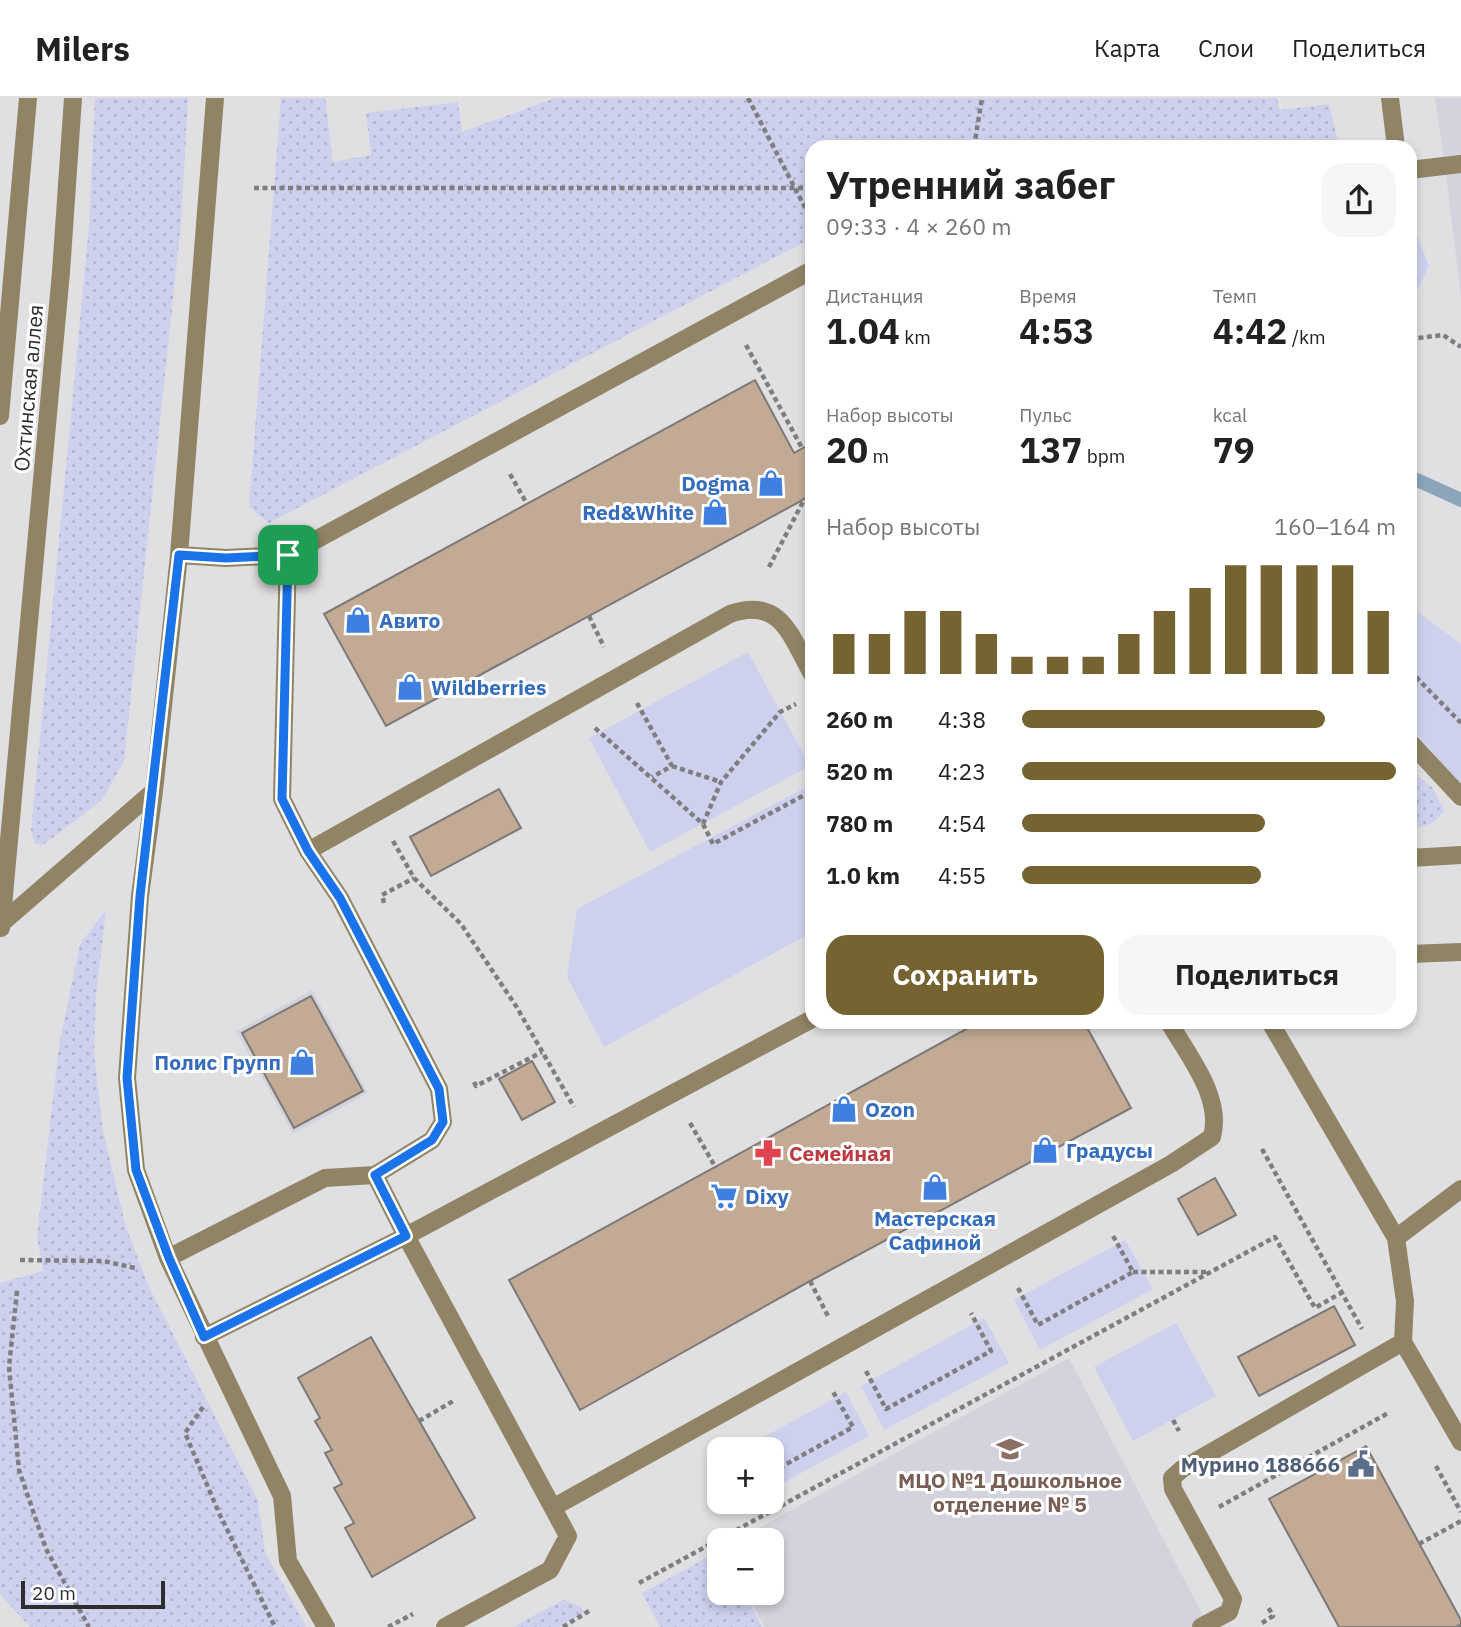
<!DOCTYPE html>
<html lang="ru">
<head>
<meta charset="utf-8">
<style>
  body { margin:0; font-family:"IBM Plex Sans",sans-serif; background:#f6f6f6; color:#222; height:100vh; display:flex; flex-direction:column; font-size:26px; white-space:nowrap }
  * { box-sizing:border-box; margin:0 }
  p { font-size:23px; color:#767676 }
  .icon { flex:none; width:38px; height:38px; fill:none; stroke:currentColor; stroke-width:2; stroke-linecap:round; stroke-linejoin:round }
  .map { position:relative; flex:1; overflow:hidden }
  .details { position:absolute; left:805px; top:42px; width:612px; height:889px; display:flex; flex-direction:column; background:#fff; border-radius:21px; box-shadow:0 4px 10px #0003 }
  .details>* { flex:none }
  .buttons { position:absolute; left:707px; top:1339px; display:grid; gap:14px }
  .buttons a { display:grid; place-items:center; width:77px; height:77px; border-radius:14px; background:#fff; box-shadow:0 4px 10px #0003; font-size:35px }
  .scale { position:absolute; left:21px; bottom:18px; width:144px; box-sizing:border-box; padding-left:7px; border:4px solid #2c2d2e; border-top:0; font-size:19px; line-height:24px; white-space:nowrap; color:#2c2d2e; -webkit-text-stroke:5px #fff; paint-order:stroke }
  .pin { position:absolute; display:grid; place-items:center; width:60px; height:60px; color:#fff; margin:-30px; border-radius:14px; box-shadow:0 4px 10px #0006 }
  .round { display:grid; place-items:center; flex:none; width:74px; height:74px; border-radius:21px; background:#f6f6f6 }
  .head { display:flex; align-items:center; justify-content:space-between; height:119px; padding:0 21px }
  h1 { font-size:38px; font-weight:700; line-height:52px }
  .figures { display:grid; grid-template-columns:repeat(3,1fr); gap:10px; height:119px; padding:7px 21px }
  .figures div { display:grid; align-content:center }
  .figures b { font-size:35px; font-weight:700 }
  .figures small { font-size:19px; font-weight:400 }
  .figures p { font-size:19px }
  .chart { height:196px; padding:14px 21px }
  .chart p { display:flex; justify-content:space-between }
  .chart svg { width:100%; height:126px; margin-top:7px; stroke:#756432; stroke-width:6 }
  .button { display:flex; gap:14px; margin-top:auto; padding:14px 21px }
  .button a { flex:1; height:80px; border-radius:21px; background:#756432; color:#fff; font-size:28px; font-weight:700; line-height:80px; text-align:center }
  .button a+a { background:#f6f6f6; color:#222 }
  ul { padding:0 21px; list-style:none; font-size:23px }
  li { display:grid; grid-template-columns:112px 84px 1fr; align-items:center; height:52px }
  li i { height:18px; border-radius:9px; background:#756432 }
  header { display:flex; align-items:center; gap:42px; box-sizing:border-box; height:98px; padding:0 35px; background:#fff; border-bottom:2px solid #e0e0e0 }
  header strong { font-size:33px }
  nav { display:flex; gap:38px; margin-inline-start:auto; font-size:24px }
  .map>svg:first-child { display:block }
  .built { fill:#d2d3dd }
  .grass { fill:url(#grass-dots) }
  .park { fill:#ced1ed }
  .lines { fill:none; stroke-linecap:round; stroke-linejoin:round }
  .stream { stroke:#8ca5ba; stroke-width:14 }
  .building { fill:#c2aa94; stroke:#7c7977; stroke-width:2 }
  .path { stroke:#7e7e80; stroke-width:4.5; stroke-dasharray:5 3.5; stroke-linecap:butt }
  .minor { stroke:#908465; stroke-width:18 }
  .route-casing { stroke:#fff; stroke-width:14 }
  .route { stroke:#1a73e8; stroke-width:9 }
  .labels { text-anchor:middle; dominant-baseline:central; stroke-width:6; stroke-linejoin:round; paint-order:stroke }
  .street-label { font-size:21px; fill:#2c2d2e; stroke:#fff }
  .shop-label { font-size:21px; font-weight:bold; fill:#366cbe; stroke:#fff; text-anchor:start }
  .health-label { font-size:21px; font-weight:bold; fill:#be3a42; stroke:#fff; text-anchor:start }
  .service-label { font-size:21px; font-weight:bold; fill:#4e5e75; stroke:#fff; text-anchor:end }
  .education-label { font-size:21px; font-weight:bold; fill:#785e54; stroke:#fff }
</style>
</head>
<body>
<header>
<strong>Milers</strong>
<nav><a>Карта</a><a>Слои</a><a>Поделиться</a></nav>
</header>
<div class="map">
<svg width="1461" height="1529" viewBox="0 0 1461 1529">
  <defs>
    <pattern id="grass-dots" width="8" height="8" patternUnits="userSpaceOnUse" patternTransform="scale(1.75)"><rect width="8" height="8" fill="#ced1ed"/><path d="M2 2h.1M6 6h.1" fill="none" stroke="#b1b4cc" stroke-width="1.8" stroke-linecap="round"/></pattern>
  </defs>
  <rect width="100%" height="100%" fill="#e0e0e3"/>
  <path class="built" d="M 1435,0 L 1461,0 L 1461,199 L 1445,68 Z
    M 312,892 L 368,995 L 293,1036 L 236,933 Z
    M 1069,1260 L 1209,1529 L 765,1529 L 746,1495 L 772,1494 L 772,1442 L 737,1442 Z"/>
  <path class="grass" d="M 95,0 L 188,0 L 181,126 L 124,663 L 102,702 L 43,747 L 35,746 L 31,732 L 89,129 Z
    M 281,0 L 325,0 L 333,64 L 371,57 L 366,15 L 458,4 L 462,34 L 555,0 L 1277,0 L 1279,12 L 1329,6 L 1339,49 L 812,49 L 812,140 L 269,425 L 249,409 Z
    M 1416,677 L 1432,689 L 1445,713 L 1432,725 L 1411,732 L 1411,682 Z
    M 106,812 L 96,898 L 94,955 L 103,1033 L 126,1129 L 148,1187 L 258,1403 L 265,1454 L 306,1529 L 30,1529 L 0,1496 L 0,1185 L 43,1173 L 37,1138 L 59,948 L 80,846 Z
    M 719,1453 L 719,1494 L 724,1495 L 728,1503 L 744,1495 L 762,1529 L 660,1529 L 642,1495 Z
    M 563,1502 L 580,1508 L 585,1514 L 559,1529 L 513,1529 Z"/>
  <path class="park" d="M 1411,122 L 1429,168 L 1411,206 L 1410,206 Z
    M 1410,508 L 1461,546 L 1461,687 L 1411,629 Z
    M 748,554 L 810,668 L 650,754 L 589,640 Z
    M 812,686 L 812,834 L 604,949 L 567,879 L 577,811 Z
    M 1125,1142 L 1153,1191 L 1040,1252 L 1014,1202 Z
    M 984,1220 L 1009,1265 L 884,1332 L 861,1288 Z
    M 1176,1225 L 1216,1298 L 1133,1343 L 1094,1269 Z
    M 846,1294 L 869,1338 L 772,1391 L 772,1351 L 742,1351 Z"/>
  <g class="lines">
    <path class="stream" d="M 1417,382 L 1461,402"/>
  </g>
  <path class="building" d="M 755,282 L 794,355 L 812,345 L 812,397 L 386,628 L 324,516 Z
    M 499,691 L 521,730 L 431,778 L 410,739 Z
    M 311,898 L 363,993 L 294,1030 L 242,935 Z
    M 979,924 L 1084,924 L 1131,1010 L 810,1183 L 580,1312 L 509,1182 Z
    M 532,963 L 555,1004 L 522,1022 L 499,981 Z
    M 1215,1080 L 1236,1117 L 1198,1137 L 1178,1101 Z
    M 1334,1208 L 1355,1247 L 1259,1298 L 1238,1259 Z
    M 371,1239 L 475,1420 L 372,1479 L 345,1430 L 354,1425 L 334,1390 L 342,1386 L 325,1355 L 332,1352 L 315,1323 L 320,1320 L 298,1280 Z
    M 1366,1348 L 1461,1522 L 1461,1529 L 1339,1529 L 1269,1401 Z"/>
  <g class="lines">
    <path class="path" d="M 748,0 L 812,123
      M 974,49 L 982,0
      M 254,90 L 812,90
      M 1410,241 L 1443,237 L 1461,249
      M 746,247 L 802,350
      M 510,376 L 527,406
      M 769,469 L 805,400
      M 589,518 L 604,549
      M 1410,573 L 1461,625
      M 637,605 L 672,668 L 652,679
      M 595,630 L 703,726 L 721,684 L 780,614 L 796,606
      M 672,668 L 721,684
      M 703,726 L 713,746 L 812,693
      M 393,743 L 414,780 L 461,826 L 516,908 L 574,1009
      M 384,805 L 382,797 L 414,780
      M 474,984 L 476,988 L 542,954
      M 690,1025 L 716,1070
      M 1262,1051 L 1362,1231
      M 20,1162 L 104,1163 L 135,1170
      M 1133,1174 L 1209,1174
      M 810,1183 L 829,1220
      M 1018,1190 L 1038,1227 L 1133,1174 L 1112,1136
      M 17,1193 L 9,1269 L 19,1372 L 46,1451 L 89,1529
      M 866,1273 L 886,1311 L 991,1253 L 971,1215
      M 203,1309 L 185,1335 L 219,1415 L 275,1529
      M 1173,1322 L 1179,1333
      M 419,1323 L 455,1302
      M 1436,1368 L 1461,1414
      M 772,1374 L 853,1329 L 832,1292
      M 1219,1409 L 1390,1314
      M 1419,1446 L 1461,1423
      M 639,1485 L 1275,1139 L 1315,1210 L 1341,1195
      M 1262,1525 L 1273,1518 L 1267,1507
      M 1457,1527 L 1459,1529
      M 388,1529 L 413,1516
      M 563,1529 L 589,1513"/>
    <path class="minor" d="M 1390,0 L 1396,49
      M 1410,72 L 1461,66
      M 0,318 L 28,0
      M 179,457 L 226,460 L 288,457 L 812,172
      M 288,457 L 282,701 L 308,753 L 340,800 L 439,991 L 443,1024 L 432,1042 L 375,1077
      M 1410,644 L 1461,699
      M 154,693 L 140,798 L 127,980 L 136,1072 L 168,1160 L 282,1398 L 288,1463 L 326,1529
      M 308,753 L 730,516 C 781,498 791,539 812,576
      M 1410,760 L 1461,757
      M 2,825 L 154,693 L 179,457 L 215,0
      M 1,830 L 61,174 L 73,0
      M 1410,856 L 1461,854
      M 1270,924 L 1396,1140
      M 168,1160 L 325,1080 L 375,1077 L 406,1138 L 812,921
      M 204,1239 L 406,1138 L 568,1438 L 550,1472 L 445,1529
      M 1403,1244 L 1405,1203 L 1396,1140 L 1461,1091
      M 554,1409 L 1171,1066 L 1212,1039 C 1223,999 1188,958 1169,924
      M 1201,1529 L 1229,1514 L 1233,1501 L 1173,1391 L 1172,1380 L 1182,1371 L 1403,1244 L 1461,1344"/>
  </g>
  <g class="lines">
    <defs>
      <path id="route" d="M 179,457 L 226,460 L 288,457 L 282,701 L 308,753 L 340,800 L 439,991 L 443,1024 L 432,1042 L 375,1077 L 406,1138 L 204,1239 L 169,1160 L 136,1072 L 127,980 L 140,798 Z"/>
    </defs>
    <use href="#route" class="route-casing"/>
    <use href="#route" class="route"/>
  </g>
  <defs>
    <symbol id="shop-bare" viewBox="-9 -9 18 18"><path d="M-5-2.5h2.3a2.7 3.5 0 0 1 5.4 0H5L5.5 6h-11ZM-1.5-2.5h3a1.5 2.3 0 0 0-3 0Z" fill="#3f7fe0" stroke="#fff" stroke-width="2.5" paint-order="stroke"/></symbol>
    <symbol id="pharmacy-bare" viewBox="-9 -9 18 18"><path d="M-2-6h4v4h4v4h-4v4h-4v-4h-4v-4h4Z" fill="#e0444e" stroke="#fff" stroke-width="2.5" paint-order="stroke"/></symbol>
    <symbol id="supermarket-bare" viewBox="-9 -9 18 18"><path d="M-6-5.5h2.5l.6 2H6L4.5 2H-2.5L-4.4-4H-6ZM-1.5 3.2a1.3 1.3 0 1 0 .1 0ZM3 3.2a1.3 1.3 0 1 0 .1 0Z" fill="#3f7fe0" stroke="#fff" stroke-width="2.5" paint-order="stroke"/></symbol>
    <symbol id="school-bare" viewBox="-9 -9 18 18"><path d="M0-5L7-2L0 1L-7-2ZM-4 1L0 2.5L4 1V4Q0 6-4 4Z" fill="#8d6e63" stroke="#fff" stroke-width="2.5" paint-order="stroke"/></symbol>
    <symbol id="civic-bare" viewBox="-9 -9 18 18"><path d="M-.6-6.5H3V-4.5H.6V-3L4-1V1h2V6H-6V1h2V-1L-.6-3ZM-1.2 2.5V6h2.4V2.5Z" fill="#5c6f8a" stroke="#fff" stroke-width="2.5" paint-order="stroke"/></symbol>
  </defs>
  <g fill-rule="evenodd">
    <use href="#shop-bare" x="752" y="366" width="38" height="38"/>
    <use href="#shop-bare" x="696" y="395" width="38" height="38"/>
    <use href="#shop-bare" x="339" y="503" width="38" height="38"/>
    <use href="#shop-bare" x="391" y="570" width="38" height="38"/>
    <use href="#shop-bare" x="283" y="945" width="38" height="38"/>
    <use href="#shop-bare" x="825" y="992" width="38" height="38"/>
    <use href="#shop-bare" x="1026" y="1033" width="38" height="38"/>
    <use href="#pharmacy-bare" x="749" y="1036" width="38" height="38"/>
    <use href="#shop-bare" x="916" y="1070" width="38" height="38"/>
    <use href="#supermarket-bare" x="705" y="1079" width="38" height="38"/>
    <use href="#school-bare" x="991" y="1332" width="38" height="38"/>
    <use href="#civic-bare" x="1342" y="1347" width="38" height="38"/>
  </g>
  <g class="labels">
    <g class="street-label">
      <text transform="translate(28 290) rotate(-85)">Охтинская аллея</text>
    </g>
    <g class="shop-label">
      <text x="750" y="385" text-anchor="end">Dogma</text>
      <text x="694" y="414" text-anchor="end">Red&amp;White</text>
      <text x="379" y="522">Авито</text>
      <text x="431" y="589">Wildberries</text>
      <text x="281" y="964" text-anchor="end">Полис Групп</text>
      <text x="865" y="1011">Ozon</text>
      <text x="1066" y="1052">Градусы</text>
      <text x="745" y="1098">Dixy</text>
      <text x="935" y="1120" text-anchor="middle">Мастерская<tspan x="935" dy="24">Сафиной</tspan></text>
    </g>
    <g class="health-label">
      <text x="789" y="1055">Семейная</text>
    </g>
    <g class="service-label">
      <text x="1340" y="1366">Мурино 188666</text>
    </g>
    <g class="education-label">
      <text x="1010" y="1382">МЦО №1 Дошкольное<tspan x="1010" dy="24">отделение № 5</tspan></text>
    </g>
  </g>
</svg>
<div class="buttons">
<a>+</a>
<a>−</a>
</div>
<div class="scale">20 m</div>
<div class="pin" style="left:288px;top:457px;background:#1e9e55"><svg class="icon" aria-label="arrive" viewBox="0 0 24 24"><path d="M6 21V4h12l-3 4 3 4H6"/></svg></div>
<section class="details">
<div class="head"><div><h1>Утренний забег</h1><p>09:33 · 4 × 260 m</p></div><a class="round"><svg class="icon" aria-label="share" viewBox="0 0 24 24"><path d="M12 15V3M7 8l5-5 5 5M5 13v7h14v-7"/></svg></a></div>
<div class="figures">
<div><p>Дистанция</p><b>1.04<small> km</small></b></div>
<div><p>Время</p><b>4:53</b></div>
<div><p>Темп</p><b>4:42<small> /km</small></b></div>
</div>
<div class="figures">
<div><p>Набор высоты</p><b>20<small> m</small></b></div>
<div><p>Пульс</p><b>137<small> bpm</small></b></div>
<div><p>kcal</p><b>79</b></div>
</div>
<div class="chart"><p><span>Набор высоты</span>160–164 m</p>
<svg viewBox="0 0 160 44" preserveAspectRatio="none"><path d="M5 44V30M15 44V30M25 44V22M35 44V22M45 44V30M55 44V38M65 44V38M75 44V38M85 44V30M95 44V22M105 44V14M115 44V6M125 44V6M135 44V6M145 44V6M155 44V22"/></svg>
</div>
<ul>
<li><b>260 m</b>4:38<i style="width:81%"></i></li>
<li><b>520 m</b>4:23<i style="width:100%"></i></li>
<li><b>780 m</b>4:54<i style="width:65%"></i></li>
<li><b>1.0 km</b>4:55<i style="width:64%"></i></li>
</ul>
<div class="button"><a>Сохранить</a><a>Поделиться</a></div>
</section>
</div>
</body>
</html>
